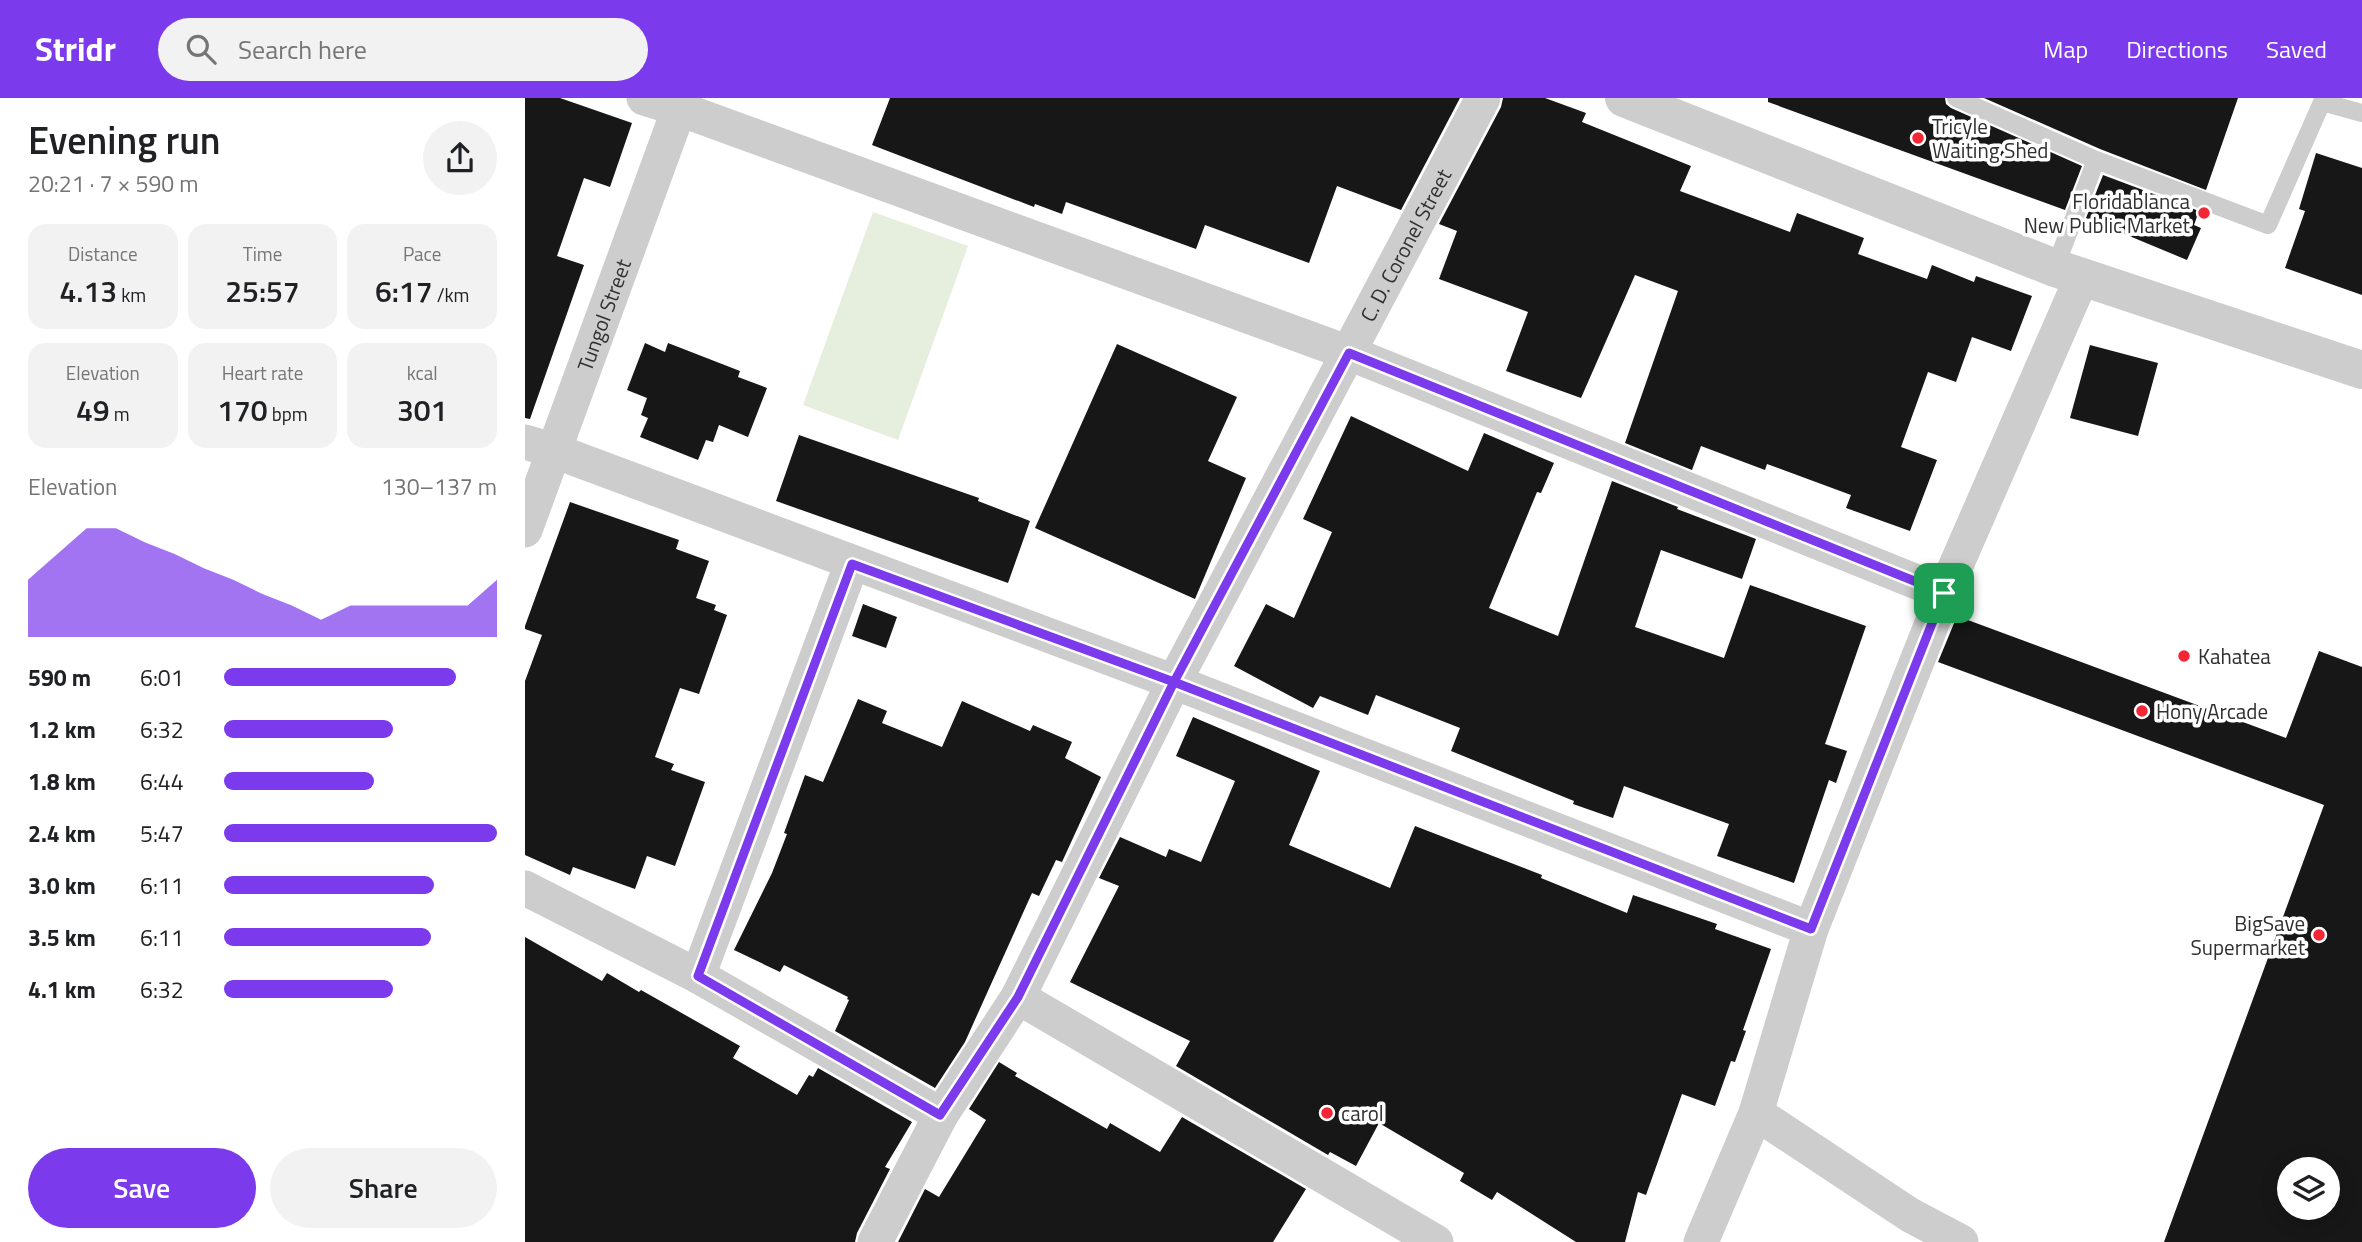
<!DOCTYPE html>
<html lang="en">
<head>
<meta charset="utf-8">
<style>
  body { margin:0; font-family:"Titillium Web",sans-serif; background:#f2f2f2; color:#202124; height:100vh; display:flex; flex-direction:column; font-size:26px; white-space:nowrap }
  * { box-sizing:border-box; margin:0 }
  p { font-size:23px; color:#757577 }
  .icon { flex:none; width:38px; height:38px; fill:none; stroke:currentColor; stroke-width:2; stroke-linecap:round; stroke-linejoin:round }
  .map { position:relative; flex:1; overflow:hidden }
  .drawer { display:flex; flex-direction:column; background:#fff; width:525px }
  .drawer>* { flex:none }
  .controls { position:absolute; left:1752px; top:1059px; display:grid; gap:14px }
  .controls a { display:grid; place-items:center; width:63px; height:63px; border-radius:50%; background:#fff; box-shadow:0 4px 18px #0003; font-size:35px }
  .pin { position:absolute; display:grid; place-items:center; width:60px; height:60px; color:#fff; margin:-30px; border-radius:14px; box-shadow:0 4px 10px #0006 }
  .round { display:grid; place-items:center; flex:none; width:74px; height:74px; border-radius:37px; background:#f2f2f2 }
  .overview { display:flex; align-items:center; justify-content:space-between; height:119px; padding:0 28px }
  h1 { font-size:38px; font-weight:600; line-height:52px }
  .metrics { display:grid; grid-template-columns:repeat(3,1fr); gap:10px; height:119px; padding:7px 28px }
  .metrics div { display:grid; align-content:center; border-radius:18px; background:#f2f2f2; text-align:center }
  .metrics b { font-size:30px; font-weight:600 }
  .metrics small { font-size:19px; font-weight:400 }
  .metrics p { font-size:19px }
  .chart { height:196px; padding:14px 28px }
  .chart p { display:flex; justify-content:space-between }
  .chart svg { width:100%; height:126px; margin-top:7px; fill:#7c3aed; opacity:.7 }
  .cta { display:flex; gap:14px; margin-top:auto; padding:14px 28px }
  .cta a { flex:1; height:80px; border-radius:42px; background:#7c3aed; color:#fff; font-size:28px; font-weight:600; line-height:80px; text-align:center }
  .cta a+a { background:#f2f2f2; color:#202124 }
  ul { padding:0 28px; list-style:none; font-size:23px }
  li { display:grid; grid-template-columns:112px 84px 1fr; align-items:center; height:52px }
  li i { height:18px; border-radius:9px; background:#7c3aed }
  header { display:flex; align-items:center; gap:42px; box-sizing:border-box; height:98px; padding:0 35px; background:#7c3aed; color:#fff }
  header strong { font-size:33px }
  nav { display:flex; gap:38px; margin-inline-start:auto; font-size:24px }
  .search { width:490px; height:63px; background:#f2f2f2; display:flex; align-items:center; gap:18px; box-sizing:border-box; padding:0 24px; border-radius:38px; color:#757577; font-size:26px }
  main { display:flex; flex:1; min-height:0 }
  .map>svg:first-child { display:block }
  .green { fill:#e6eedd }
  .building { fill:#171717; fill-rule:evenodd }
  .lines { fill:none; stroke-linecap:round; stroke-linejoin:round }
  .service { stroke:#cdcdcd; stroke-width:18 }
  .minor { stroke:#cdcdcd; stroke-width:35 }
  .tertiary { stroke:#cdcdcd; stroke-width:38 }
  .route-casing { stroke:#fff; stroke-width:14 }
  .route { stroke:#7c3aed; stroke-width:9 }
  .poi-dot { fill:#f22635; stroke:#fff; stroke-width:2.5 }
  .labels { text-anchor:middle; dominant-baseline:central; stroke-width:7; stroke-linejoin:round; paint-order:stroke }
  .poi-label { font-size:21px; fill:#303030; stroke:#fff; text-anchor:start }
  .street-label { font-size:21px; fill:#303030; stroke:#fff }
</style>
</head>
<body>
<header>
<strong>Stridr</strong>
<div class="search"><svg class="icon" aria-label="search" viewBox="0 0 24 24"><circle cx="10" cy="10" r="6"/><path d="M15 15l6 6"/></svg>Search here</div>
<nav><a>Map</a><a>Directions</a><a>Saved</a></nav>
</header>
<main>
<section class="drawer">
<div class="overview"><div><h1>Evening run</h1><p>20:21 · 7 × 590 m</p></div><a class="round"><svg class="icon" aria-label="share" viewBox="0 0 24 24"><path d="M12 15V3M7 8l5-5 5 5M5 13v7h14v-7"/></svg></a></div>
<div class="metrics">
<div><p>Distance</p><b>4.13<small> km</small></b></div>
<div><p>Time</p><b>25:57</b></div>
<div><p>Pace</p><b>6:17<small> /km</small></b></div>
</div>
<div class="metrics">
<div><p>Elevation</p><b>49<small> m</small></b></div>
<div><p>Heart rate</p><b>170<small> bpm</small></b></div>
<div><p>kcal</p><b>301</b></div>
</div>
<div class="chart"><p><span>Elevation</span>130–137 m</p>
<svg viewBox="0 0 160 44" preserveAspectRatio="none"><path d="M0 44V24L10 15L20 6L30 6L40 11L50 15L60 20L70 24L80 29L90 33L100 38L110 33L120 33L130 33L140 33L150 33L160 24V44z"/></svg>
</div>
<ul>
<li><b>590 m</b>6:01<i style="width:85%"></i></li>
<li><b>1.2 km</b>6:32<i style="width:62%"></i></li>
<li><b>1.8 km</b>6:44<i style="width:55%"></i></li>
<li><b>2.4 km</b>5:47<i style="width:100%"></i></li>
<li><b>3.0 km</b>6:11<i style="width:77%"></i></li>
<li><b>3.5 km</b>6:11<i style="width:76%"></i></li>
<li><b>4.1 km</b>6:32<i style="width:62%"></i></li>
</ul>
<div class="cta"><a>Save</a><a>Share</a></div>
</section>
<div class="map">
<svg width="1837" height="1144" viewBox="0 0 1837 1144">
  <rect width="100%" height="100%" fill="#fff"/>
  <path class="green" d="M 348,114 L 443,148 L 373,342 L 278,307 Z"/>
  <path class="building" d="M 0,0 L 35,0 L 107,25 L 85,89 L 59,80 L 32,158 L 59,167 L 5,321 L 0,320 Z
    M 365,0 L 935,0 L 876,112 L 812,88 L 784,165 L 680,127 L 671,151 L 541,104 L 537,116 L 510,106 L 509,109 L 347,47 Z
    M 978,0 L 1020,0 L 1061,15 L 1057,24 L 1166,68 L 1155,93 L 1265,134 L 1272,115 L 1339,140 L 1333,156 L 1402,181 L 1407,167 L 1449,184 L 1451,178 L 1507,198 L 1486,253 L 1447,239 L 1431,284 L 1403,274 L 1376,349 L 1412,362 L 1385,433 L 1321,410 L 1326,397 L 1242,366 L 1240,372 L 1176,348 L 1167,372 L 1100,345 L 1153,193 L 1110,177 L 1056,300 L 981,273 L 1003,214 L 914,181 L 932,133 L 914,126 L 976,9 Z
    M 1243,0 L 1420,0 L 1421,6 L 1426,10 L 1557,68 L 1540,112 L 1243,4 Z
    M 1459,0 L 1713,0 L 1681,92 L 1575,51 Z
    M 1791,55 L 1837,70 L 1837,197 L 1760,170 L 1780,113 L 1774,111 Z
    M 1578,77 L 1674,113 L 1669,127 L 1676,130 L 1662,162 L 1561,120 Z
    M 120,245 L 140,254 L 143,245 L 215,273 L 213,279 L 242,290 L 223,339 L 194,327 L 188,344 L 181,342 L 173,362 L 115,339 L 123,320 L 116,317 L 122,300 L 102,292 Z
    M 592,246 L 712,299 L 683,363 L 721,380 L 670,501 L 510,430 Z
    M 1565,247 L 1633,265 L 1613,338 L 1545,320 Z
    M 826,318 L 943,373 L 959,335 L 1029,365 L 1016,395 L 1012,394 L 964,510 L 1033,538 L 1087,383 L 1153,409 L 1152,411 L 1231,441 L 1217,481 L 1136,452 L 1110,529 L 1199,560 L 1225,487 L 1341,528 L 1300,646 L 1322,653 L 1311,685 L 1304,682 L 1269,785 L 1192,758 L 1204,726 L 1099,688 L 1088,720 L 1048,706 L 1049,703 L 926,653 L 935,630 L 851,597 L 843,617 L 795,598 L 788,610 L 709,568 L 741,506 L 769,520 L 807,434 L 778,421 Z
    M 274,337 L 454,400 L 453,403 L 505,423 L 483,485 L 251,403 Z
    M 45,404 L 154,442 L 151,451 L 184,463 L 171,500 L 191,507 L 189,512 L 202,517 L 174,596 L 155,590 L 130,659 L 149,666 L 146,672 L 180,684 L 150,768 L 122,758 L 110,791 L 48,769 L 45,777 L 0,757 L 0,583 L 17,537 L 0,531 L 0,528 Z
    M 338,506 L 372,519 L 361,550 L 327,538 Z
    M 1432,518 L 1761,640 L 1794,553 L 1837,569 L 1837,1144 L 1639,1144 L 1799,707 L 1413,564 ZM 1764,1071 L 1802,1071 L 1802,1110 L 1764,1110 Z
    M 333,601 L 362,613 L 357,625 L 417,649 L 437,603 L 505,633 L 508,627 L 547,644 L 540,660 L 576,679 L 537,764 L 531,762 L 514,798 L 507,795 L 440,944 L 410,990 L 310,933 L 324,902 L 322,901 L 323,899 L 259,867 L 255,874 L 209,852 L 247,775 L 262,736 L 259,735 L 280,677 L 298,684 Z
    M 668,619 L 795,673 L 764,747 L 865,790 L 890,728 L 1017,777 L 1016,780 L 1102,815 L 1108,797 L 1192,826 L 1190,831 L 1246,851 L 1218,932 L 1221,933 L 1210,964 L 1206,963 L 1190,1008 L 1157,996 L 1121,1097 L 1113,1094 L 1100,1144 L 1051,1144 L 972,1094 L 967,1102 L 935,1083 L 939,1075 L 854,1025 L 831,1068 L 805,1054 L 803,1057 L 651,968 L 665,943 L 545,884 L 594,788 L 574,780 L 595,739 L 641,759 L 644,751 L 676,764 L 710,683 L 651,658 Z
    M 0,839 L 77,883 L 82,875 L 114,894 L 116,892 L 215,948 L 208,960 L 272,997 L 284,977 L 288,979 L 293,970 L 387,1024 L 360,1069 L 365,1071 L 332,1135 L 330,1144 L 0,1144 Z
    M 474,964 L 492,975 L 490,978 L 582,1031 L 585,1025 L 635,1054 L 657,1019 L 781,1091 L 748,1144 L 373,1144 L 400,1091 L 414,1099 L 461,1022 L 444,1011 Z"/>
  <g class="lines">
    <path class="service" d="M 1431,0 L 1571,62 L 1743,127 L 1797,4 L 1837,15
      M 1530,170 L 1571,62"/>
    <g class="minor">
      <path d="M 119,0 L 155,11 L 824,255 L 1419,495"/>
      <path d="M 0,344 L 27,352 L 649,584 L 1286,831"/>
      <path id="s1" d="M 0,432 L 158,0"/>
      <path d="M 0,790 L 173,878 L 416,1017"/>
      <path d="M 173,878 L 327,465"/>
      <path d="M 493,899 L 911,1144"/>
      <path d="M 1231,1015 L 1385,1117 L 1436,1144"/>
      <path id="s2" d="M 350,1144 L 416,1017 L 493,899 L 649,584 L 958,0"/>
      <path d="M 1176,1144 L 1231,1015 L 1286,831 L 1419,495 L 1557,179"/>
    </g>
    <path class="tertiary" d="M 1099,0 L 1530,170 L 1837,272"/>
  </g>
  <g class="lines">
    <defs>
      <path id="route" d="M 1419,495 L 824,255 L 649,584 L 327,466 L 173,878 L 415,1017 L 493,899 L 649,584 L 1286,831 L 1419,495"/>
    </defs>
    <use href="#route" class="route-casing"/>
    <use href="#route" class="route"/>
  </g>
  <g class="poi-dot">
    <circle cx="1393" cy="40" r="7"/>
    <circle cx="1679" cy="115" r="7"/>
    <circle cx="1659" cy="558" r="7"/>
    <circle cx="1617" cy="613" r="7"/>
    <circle cx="1794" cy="837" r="7"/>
    <circle cx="802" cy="1015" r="7"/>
  </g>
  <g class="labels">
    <g class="poi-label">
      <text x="1407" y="28">Tricyle<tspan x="1407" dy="24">Waiting Shed</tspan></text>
      <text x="1665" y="103" text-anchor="end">Floridablanca<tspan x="1665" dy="24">New Public Market</tspan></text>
      <text x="1673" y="558">Kahatea</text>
      <text x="1631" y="613">Hony Arcade</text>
      <text x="1780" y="825" text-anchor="end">BigSave<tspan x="1780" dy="24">Supermarket</tspan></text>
      <text x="816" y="1015">carol</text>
    </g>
    <g class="street-label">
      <text stroke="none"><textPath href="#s2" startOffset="1130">C. D. Coronel Street</textPath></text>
      <text stroke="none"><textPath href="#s1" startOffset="229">Tungol Street</textPath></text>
    </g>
  </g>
</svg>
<div class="controls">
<a><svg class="icon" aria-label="layers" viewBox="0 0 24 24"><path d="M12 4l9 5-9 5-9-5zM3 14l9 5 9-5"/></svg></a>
</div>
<div class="pin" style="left:1419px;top:495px;background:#1e9e55"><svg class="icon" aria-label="arrive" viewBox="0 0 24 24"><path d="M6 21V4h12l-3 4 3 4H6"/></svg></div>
</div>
</main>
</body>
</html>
